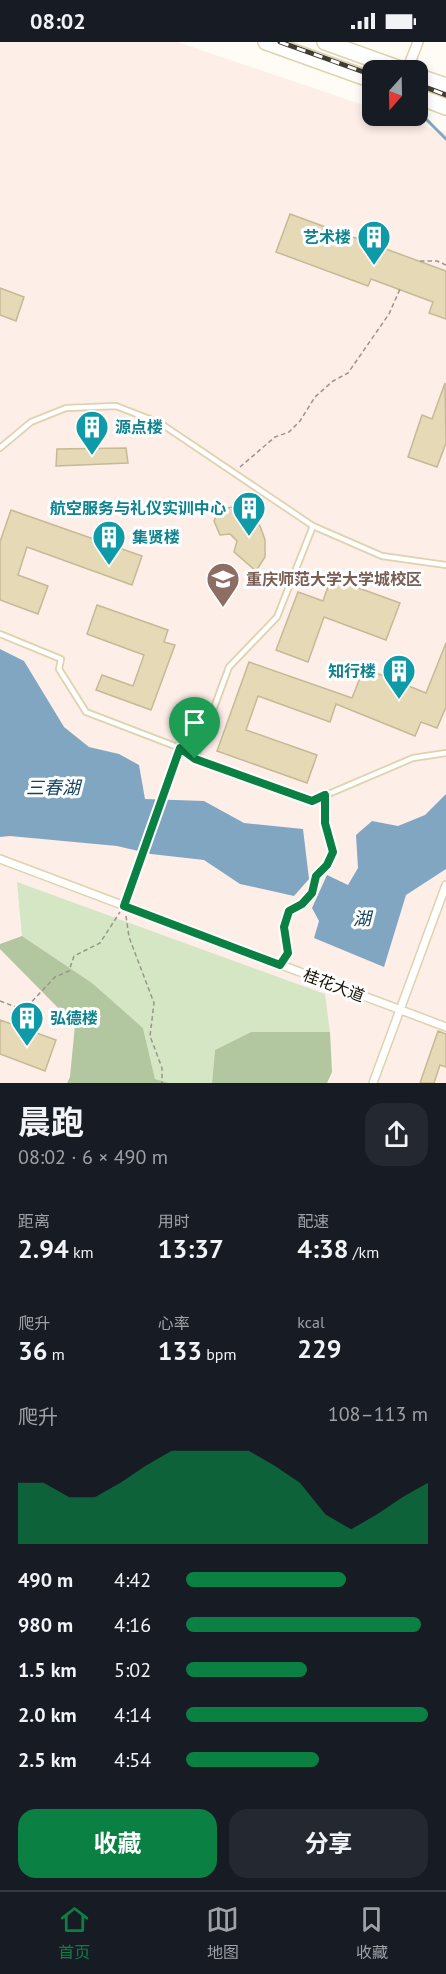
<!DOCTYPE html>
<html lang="zh">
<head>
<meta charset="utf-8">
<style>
  body { margin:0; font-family:"PT Sans","Noto Sans SC",sans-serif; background:#242831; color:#f1f3f6; height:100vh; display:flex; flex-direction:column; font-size:22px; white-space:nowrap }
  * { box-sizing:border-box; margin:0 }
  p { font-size:20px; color:#9ea1a6 }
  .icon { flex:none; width:33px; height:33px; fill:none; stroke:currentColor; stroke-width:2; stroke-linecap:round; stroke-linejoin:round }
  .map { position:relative; height:1041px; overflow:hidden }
  .panel { display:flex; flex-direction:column; background:#171b24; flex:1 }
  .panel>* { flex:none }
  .needle { width:39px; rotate:200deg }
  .buttons { position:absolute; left:362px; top:18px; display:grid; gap:12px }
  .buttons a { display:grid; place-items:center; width:66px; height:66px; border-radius:12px; background:#171b24; box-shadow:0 3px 9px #0003; font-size:30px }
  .pin { position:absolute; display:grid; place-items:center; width:51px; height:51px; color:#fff; margin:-62px -26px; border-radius:50% 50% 50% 0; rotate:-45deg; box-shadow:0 0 6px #0007 }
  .pin .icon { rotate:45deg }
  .round { display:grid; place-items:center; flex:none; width:63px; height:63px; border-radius:18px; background:#242831 }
  .head { display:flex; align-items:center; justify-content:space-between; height:102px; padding:0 18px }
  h1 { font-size:33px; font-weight:700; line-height:45px }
  .metrics { display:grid; grid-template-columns:repeat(3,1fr); gap:9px; height:102px; padding:6px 18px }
  .metrics div { display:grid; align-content:center }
  .metrics b { font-size:26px; font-weight:700 }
  .metrics small { font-size:16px; font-weight:400 }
  .metrics p { font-size:16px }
  .chart { height:168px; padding:12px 18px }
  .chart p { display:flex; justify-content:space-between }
  .chart svg { width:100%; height:108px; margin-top:6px; fill:#0b8043; opacity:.7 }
  .action { display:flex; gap:12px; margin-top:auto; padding:12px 18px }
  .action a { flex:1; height:69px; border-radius:18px; background:#0b8043; color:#fff; font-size:24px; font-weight:700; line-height:69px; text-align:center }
  .action a+a { background:#242831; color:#f1f3f6 }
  ul { padding:0 18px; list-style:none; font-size:20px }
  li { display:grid; grid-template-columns:96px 72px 1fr; align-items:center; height:45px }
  li i { height:15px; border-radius:8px; background:#0b8043 }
  .status { display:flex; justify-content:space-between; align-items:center; height:42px; padding:0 30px; background:#171b24; direction:ltr }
  .status svg { height:16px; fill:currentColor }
  .tab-bar { display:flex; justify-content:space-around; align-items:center; height:84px; border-top:2px solid #363941; background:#171b24; font-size:16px; color:#9ea1a6 }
  .tab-bar a { display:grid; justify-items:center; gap:3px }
  .tab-bar .active { color:#0b8043 }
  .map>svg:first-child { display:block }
  .education { fill:#fdeee8 }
  .green { fill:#d5e6c4 }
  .forest { fill:#b2c69f }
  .water { fill:#81a6c2 }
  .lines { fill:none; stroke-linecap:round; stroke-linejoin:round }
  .stream { stroke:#81a6c2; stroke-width:3 }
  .building { fill:#e6dab6; stroke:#c5b996; stroke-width:1.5 }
  .service-casing { stroke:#ded2af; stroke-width:8 }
  .pedestrian-casing { stroke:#ded2af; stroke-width:10 }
  .minor-casing { stroke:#ded2af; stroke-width:12 }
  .primary-casing { stroke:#ded2af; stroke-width:18 }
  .path { stroke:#99958b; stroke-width:1.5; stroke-dasharray:4.5 3; stroke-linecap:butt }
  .service { stroke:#fff; stroke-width:4.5 }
  .pedestrian { stroke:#fff; stroke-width:7 }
  .minor { stroke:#fff; stroke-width:9 }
  .primary { stroke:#fff; stroke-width:15 }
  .rail-casing { stroke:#413c31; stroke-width:5 }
  .rail { stroke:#fff; stroke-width:3; stroke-dasharray:9; stroke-linecap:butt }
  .route-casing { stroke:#fff; stroke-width:12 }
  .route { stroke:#0b8043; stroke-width:8 }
  .labels { text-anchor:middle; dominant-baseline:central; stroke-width:6; stroke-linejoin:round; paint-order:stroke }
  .culture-label { font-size:16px; font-weight:bold; fill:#0d838f; stroke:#fff; text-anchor:end }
  .education-label { font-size:16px; font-weight:bold; fill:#785e54; stroke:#fff; text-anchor:start }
  .street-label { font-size:16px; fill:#161105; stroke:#fff }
  .water-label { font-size:18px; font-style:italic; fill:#164361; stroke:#fff }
</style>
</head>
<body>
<div class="status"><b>08:02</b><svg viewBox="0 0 49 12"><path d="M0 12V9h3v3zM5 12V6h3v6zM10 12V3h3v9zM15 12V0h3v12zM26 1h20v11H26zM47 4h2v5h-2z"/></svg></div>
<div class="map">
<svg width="446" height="1041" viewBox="0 0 446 1041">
  <rect width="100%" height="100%" fill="#fefcf4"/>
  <path class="education" d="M 0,0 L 177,0 L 372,66 L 372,74 L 393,74 L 446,91 L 446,1041 L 0,1041 Z"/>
  <path class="green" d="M 17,840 L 325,952 L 330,990 L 251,990 L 215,1008 L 212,1041 L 169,1041 L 155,1037 L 143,986 L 92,941 L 22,894 Z"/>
  <path class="forest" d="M 22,894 L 92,941 L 143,986 L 155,1037 L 169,1041 L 67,1041 L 70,1035 L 75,983 L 0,907 L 0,902 Z
    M 251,990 L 330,990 L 332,1030 L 327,1041 L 212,1041 L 215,1008 Z"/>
  <path class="water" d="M 0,607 L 24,619 L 64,685 L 89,705 L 119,712 L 139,723 L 145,757 L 204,759 L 244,781 L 303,787 L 309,837 L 294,854 L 240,842 L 204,818 L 151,812 L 117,804 L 10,794 L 0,795 Z
    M 446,752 L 446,827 L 406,853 L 384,925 L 314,896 L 319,879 L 312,866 L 327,833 L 348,843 L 358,826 L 356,793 L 372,779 L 398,784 L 425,773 Z"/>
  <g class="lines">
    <path class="stream" d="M 417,68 L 446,97"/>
  </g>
  <path class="building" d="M 290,172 L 446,229 L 446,277 L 429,271 L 433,260 L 371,237 L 368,244 L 276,210 Z
    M 0,246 L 24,255 L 16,279 L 0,273 Z
    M 445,341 L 446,401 L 437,425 L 408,415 L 422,373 L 432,377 Z
    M 126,406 L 128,421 L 56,424 L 57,407 Z
    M 233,465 L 248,471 L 260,484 L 265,498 L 265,515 L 256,529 L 234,510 L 237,499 L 230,492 L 220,493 L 214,479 L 219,467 Z
    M 11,468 L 142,514 L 132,543 L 27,505 L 18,533 L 48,544 L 38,572 L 0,558 L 0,500 Z
    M 331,536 L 400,561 L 386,598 L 324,575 L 308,620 L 276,608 L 298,550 L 323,559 Z
    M 97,563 L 168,588 L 164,600 L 175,603 L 151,668 L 96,648 L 102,633 L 133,644 L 144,613 L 87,592 Z
    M 446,601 L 446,665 L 437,686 L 421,680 L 415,694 L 336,662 L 330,680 L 258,654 L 246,688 L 317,713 L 307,741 L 217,709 L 249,620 L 352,656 L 364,626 L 426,651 Z
    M 0,978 L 56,998 L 45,1029 L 0,1012 Z
    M 438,989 L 446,992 L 446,1025 L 440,1023 L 434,1041 L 420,1041 Z"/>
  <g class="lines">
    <defs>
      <path id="service" d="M 0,406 L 31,380 L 66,366 L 116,364 L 160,381 L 313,484 L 382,514 L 446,523
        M 0,592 L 61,617 L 59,627 L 86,670 L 180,706 L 195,717 L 312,759 L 413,716 L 446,711
        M 195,717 L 229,625 L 277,575 L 313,484"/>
      <path id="pedestrian" d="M 0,817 L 446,985
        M 124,864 L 180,706
        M 373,1041 L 446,843"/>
      <path id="minor" d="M 407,28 L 418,0"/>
      <path id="primary" d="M 266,0 L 372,38
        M 325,0 L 403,28
        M 417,34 L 446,44
        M 417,54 L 446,65"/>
    </defs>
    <use href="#service" class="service-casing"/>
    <use href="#pedestrian" class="pedestrian-casing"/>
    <use href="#minor" class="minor-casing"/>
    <use href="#primary" class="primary-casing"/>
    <path class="path" d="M 420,219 L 437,219 L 446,223
      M 240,425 L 275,395 L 289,390 L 300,379 L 315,355 L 333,339 L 348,331 L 389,272 L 400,247
      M 126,874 L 129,895 L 154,961 L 150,994 L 162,1026 L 162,1041
      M 286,915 L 289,911 L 284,885 L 289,869 L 302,862 L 312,851 L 316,834 L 327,823 L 333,810 L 325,781 L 325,760
      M 0,959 L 24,968 L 55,935 L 69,929 L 74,914 L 100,901 L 120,870"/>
    <use href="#service" class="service"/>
    <use href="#pedestrian" class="pedestrian"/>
    <use href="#minor" class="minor"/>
    <use href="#primary" class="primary"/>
    <defs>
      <path id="rail" d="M 280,0 L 372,33
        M 417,42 L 446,53"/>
    </defs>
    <use href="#rail" class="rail-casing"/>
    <use href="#rail" class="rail"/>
  </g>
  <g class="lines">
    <defs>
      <path id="route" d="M 180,706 L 195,717 L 312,759 L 325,753 L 325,781 L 333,810 L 327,823 L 316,834 L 312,851 L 302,862 L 289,869 L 284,885 L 288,911 L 280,923 L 124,864 Z"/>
    </defs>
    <use href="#route" class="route-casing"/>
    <use href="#route" class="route"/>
  </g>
  <defs>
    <symbol id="building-pin" viewBox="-11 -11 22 30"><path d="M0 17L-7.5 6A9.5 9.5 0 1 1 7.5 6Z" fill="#0f9aa8" stroke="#fff"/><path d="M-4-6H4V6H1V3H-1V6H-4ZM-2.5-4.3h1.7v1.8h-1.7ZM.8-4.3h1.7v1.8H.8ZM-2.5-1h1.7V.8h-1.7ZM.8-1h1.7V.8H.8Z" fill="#fff"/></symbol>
    <symbol id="university-pin" viewBox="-11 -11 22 30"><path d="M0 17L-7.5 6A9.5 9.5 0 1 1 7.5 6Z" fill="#8d6e63" stroke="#fff"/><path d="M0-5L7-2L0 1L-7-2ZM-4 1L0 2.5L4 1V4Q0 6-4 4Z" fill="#fff"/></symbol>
  </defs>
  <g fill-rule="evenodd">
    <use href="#building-pin" x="355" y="176" width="38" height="52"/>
    <use href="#building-pin" x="73" y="366" width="38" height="52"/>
    <use href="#building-pin" x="230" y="447" width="38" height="52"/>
    <use href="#building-pin" x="90" y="476" width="38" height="52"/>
    <use href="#university-pin" x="204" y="518" width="38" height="52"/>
    <use href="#building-pin" x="380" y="610" width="38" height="52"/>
    <use href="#building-pin" x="8" y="957" width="38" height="52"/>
  </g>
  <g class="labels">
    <g class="culture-label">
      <text x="351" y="195">艺术楼</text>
      <text x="115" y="385" text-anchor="start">源点楼</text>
      <text x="226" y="466">航空服务与礼仪实训中心</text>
      <text x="132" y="495" text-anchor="start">集贤楼</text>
      <text x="376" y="629">知行楼</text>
      <text x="50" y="976" text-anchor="start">弘德楼</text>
    </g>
    <g class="education-label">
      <text x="246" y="537">重庆师范大学大学城校区</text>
    </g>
    <g class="street-label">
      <text transform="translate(334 943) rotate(21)">桂花大道</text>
    </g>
    <g class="water-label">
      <text x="53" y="745">三春湖</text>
      <text x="362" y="876">湖</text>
    </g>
  </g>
</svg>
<div class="buttons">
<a><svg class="needle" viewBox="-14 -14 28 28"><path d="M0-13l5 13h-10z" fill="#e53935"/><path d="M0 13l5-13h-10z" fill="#9ea1a6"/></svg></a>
</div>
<div class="pin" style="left:195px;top:717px;background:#1e9e55"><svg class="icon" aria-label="arrive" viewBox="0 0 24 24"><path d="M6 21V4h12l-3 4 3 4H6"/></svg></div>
</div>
<section class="panel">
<div class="head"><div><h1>晨跑</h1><p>08:02 · 6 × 490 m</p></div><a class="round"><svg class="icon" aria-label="share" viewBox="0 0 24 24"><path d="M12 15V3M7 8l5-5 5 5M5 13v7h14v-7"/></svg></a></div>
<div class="metrics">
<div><p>距离</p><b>2.94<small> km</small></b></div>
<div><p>用时</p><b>13:37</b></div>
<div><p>配速</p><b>4:38<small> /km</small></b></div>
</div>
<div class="metrics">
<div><p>爬升</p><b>36<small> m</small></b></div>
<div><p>心率</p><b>133<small> bpm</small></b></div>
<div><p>kcal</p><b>229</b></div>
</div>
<div class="chart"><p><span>爬升</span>108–113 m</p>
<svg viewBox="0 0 160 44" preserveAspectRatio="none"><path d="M0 44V19L10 19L20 25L30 25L40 19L50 12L60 6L70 6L80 6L90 6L100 12L110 19L120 32L130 38L140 32L150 25L160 19V44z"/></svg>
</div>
<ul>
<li><b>490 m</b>4:42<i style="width:66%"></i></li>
<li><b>980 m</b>4:16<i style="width:97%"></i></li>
<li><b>1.5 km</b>5:02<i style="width:50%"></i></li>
<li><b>2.0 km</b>4:14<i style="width:100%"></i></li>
<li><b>2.5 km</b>4:54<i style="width:55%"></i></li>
</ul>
<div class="action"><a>收藏</a><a>分享</a></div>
</section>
<nav class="tab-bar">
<a class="active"><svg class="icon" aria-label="home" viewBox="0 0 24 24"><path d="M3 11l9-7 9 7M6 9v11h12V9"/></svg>首页</a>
<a><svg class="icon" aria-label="map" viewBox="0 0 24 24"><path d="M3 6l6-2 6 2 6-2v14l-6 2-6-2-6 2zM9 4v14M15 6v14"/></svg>地图</a>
<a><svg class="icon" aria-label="saved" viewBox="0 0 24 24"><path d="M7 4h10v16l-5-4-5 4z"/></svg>收藏</a>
</nav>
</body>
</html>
